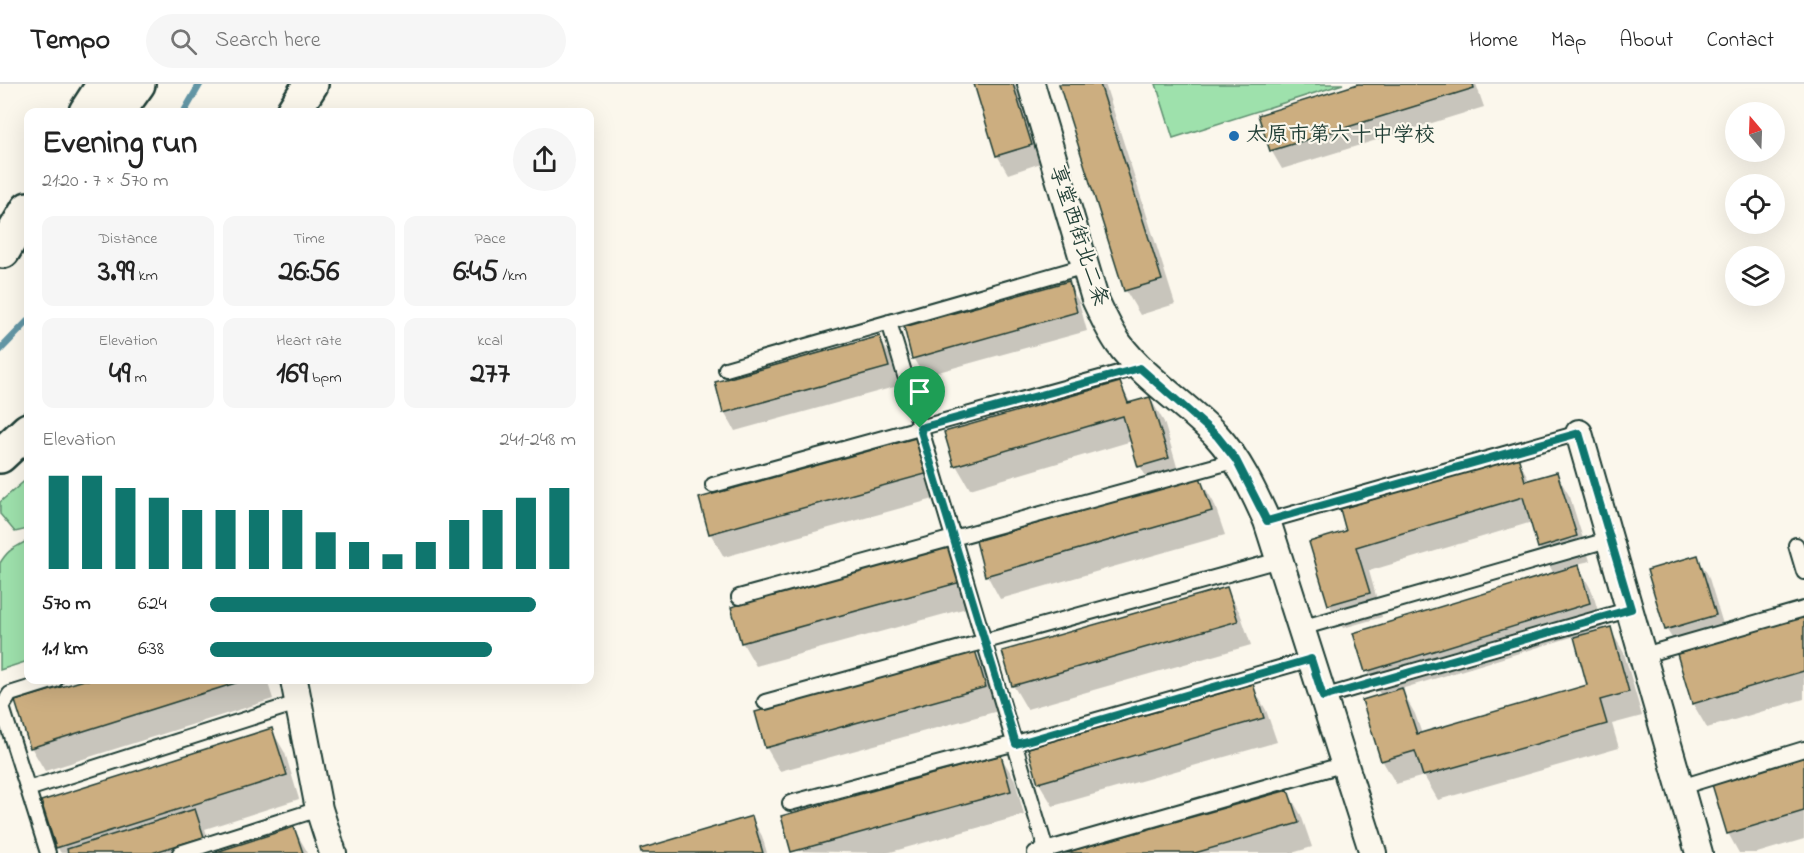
<!DOCTYPE html>
<html lang="en">
<head>
<meta charset="utf-8">
<style>
  body { margin:0; font-family:"Indie Flower","LXGW WenKai TC",sans-serif; background:#f6f6f6; color:#222; height:100vh; display:flex; flex-direction:column; font-size:22px; white-space:nowrap }
  * { box-sizing:border-box; margin:0 }
  p { font-size:20px; color:#767676 }
  .icon { flex:none; width:33px; height:33px; fill:none; stroke:currentColor; stroke-width:2; stroke-linecap:round; stroke-linejoin:round }
  .map { position:relative; flex:1; overflow:hidden }
  .details { position:absolute; left:24px; top:24px; width:570px; height:576px; display:flex; flex-direction:column; background:#fff; border-radius:12px; box-shadow:0 6px 24px #0002 }
  .details>* { flex:none }
  .needle { width:39px; rotate:341deg }
  .fabs { position:absolute; left:1725px; top:18px; display:grid; gap:12px }
  .fabs a { display:grid; place-items:center; width:60px; height:60px; border-radius:50%; background:#fff; box-shadow:0 6px 24px #0002; font-size:30px }
  .pin { position:absolute; display:grid; place-items:center; width:51px; height:51px; color:#fff; margin:-62px -26px; border-radius:50% 50% 50% 0; rotate:-45deg; box-shadow:0 0 6px #0007 }
  .pin .icon { rotate:45deg }
  .round { display:grid; place-items:center; flex:none; width:63px; height:63px; border-radius:32px; background:#f6f6f6 }
  .headline { display:flex; align-items:center; justify-content:space-between; height:102px; padding:0 18px }
  h1 { font-size:33px; font-weight:800; line-height:45px }
  .stats { display:grid; grid-template-columns:repeat(3,1fr); gap:9px; height:102px; padding:6px 18px }
  .stats div { display:grid; align-content:center; border-radius:12px; background:#f6f6f6; text-align:center }
  .stats b { font-size:30px; font-weight:800 }
  .stats small { font-size:16px; font-weight:400 }
  .stats p { font-size:16px }
  .chart { height:168px; padding:12px 18px }
  .chart p { display:flex; justify-content:space-between }
  .chart svg { width:100%; height:108px; margin-top:6px; stroke:#0f766e; stroke-width:6 }
  ul { padding:0 18px; list-style:none; font-size:20px }
  li { display:grid; grid-template-columns:96px 72px 1fr; align-items:center; height:45px }
  li i { height:15px; border-radius:8px; background:#0f766e }
  header { display:flex; align-items:center; gap:36px; box-sizing:border-box; height:84px; padding:0 30px; background:#fff; border-bottom:2px solid #e0e0e0 }
  header strong { font-size:28px }
  nav { display:flex; gap:33px; margin-inline-start:auto; font-size:21px }
  .search { width:420px; height:54px; background:#f6f6f6; display:flex; align-items:center; gap:15px; box-sizing:border-box; padding:0 21px; border-radius:33px; color:#767676; font-size:22px }
  .map>svg:first-child { display:block }
  .green { fill:#9ee1ac; stroke:#5e8f70; stroke-width:1.5 }
  .shadow { fill:#0003; fill-rule:evenodd }
  .lines { fill:none; stroke-linecap:round; stroke-linejoin:round }
  .stream { stroke:#6396a5; stroke-width:7 }
  .building { fill:#ccae80; stroke:#1f3d34; stroke-width:1.5 }
  .lane-casing { stroke:#1f3d34; stroke-width:18 }
  .street-casing { stroke:#1f3d34; stroke-width:30 }
  .secondary-casing { stroke:#1f3d34; stroke-width:38 }
  .lane { stroke:#fbf7ec; stroke-width:14 }
  .street { stroke:#fbf7ec; stroke-width:26 }
  .secondary { stroke:#fbf7ec; stroke-width:33 }
  .route-casing { stroke:#fff; stroke-width:12 }
  .route { stroke:#0f766e; stroke-width:8 }
  .poi-dot { fill:#1f6fb2; stroke:#fbf7ec; stroke-width:2 }
  .labels { text-anchor:middle; dominant-baseline:central; stroke-width:4.5; stroke-linejoin:round; paint-order:stroke }
  .poi-label { font-size:21px; fill:#1f3d34; stroke:#fbf7ec; text-anchor:start }
  .street-label { font-size:21px; fill:#1f3d34; stroke:#fbf7ec }
</style>
</head>
<body>
<header>
<strong>Tempo</strong>
<div class="search"><svg class="icon" aria-label="search" viewBox="0 0 24 24"><circle cx="10" cy="10" r="6"/><path d="M15 15l6 6"/></svg>Search here</div>
<nav><a>Home</a><a>Map</a><a>About</a><a>Contact</a></nav>
</header>
<div class="map">
<svg width="1804" height="769" viewBox="0 0 1804 769">
  <rect width="100%" height="100%" fill="#fbf7ec"/>
  <filter id="ink" filterUnits="userSpaceOnUse"><feTurbulence type="fractalNoise" baseFrequency=".0167" numOctaves="2"/><feDisplacementMap in="SourceGraphic" scale="12" xChannelSelector="R" yChannelSelector="G"/><feConvolveMatrix kernelMatrix="1 2 1 2 8 2 1 2 1" color-interpolation-filters="sRGB"/></filter>
  <g filter="url(#ink)">
    <path class="green" d="M 1156,0 L 1343,0 L 1173,54 Z
      M 28,394 L 28,445 L 15,448 L 0,430 L 0,418 Z
      M 28,456 L 28,577 L 0,586 L 0,479 C 10,463 14,465 28,456 Z"/>
    <path class="shadow" d="M 975,0 L 1015,0 L 1041,79 L 1008,90 L 997,71 Z
      M 1061,0 L 1105,0 L 1175,220 L 1140,231 L 1126,207 Z
      M 1363,0 L 1476,0 L 1484,23 L 1282,85 L 1271,66 Z
      M 1068,199 L 1079,218 L 1087,247 L 924,292 L 913,274 Z
      M 879,254 L 890,272 L 898,302 L 735,347 L 725,329 L 717,299 Z
      M 1120,300 L 1131,320 L 1150,314 L 1164,338 L 1182,400 L 1200,395 L 1214,419 L 1225,451 L 1000,515 L 987,491 L 1155,408 L 1140,382 L 1132,357 L 970,405 L 956,381 L 946,349 Z
      M 1517,374 L 1530,397 L 1556,389 L 1570,413 L 1590,477 L 1577,480 L 1592,507 L 1603,543 L 1585,549 L 1585,552 L 1610,545 L 1624,569 L 1642,632 L 1612,640 L 1619,664 L 1438,716 L 1424,692 L 1396,700 L 1382,676 L 1381,612 L 1367,587 L 1554,490 L 1539,463 L 1532,438 L 1369,487 L 1382,533 L 1343,544 L 1329,520 L 1348,448 ZM 1575,552 L 1589,602 L 1422,650 L 1415,630 L 1401,605 Z
      M 932,378 L 941,413 L 724,473 L 710,449 Z
      M 950,464 L 974,522 L 756,582 L 742,558 Z
      M 1697,472 L 1708,491 L 1726,550 L 1678,564 L 1667,546 L 1649,487 Z
      M 1226,505 L 1240,529 L 1251,561 L 1027,625 L 1013,601 Z
      M 1804,534 L 1804,615 L 1707,644 L 1693,620 L 1679,571 Z
      M 975,568 L 988,592 L 998,627 L 780,687 L 766,663 Z
      M 89,596 L 267,596 L 273,615 L 45,687 L 31,663 L 17,618 Z
      M 1252,602 L 1266,626 L 1277,658 L 1053,722 L 1039,699 Z
      M 271,645 L 285,669 L 299,715 L 205,745 L 213,769 L 61,769 L 57,763 Z
      M 1804,672 L 1804,755 L 1757,769 L 1739,769 L 1728,749 Z
      M 1001,673 L 1015,696 L 1024,731 L 887,769 L 793,767 Z
      M 1287,707 L 1301,731 L 1312,763 L 1292,769 L 1070,769 Z
      M 752,734 L 762,752 L 767,769 L 642,769 Z
      M 294,745 L 308,769 L 218,769 Z"/>
    <g class="lines">
      <path class="stream" d="M 184,28 L 200,0
        M 0,266 L 28,237"/>
    </g>
    <path class="building" d="M 974,0 L 1013,0 L 1032,61 L 996,72 Z
      M 1059,0 L 1100,0 L 1162,196 L 1124,207 Z
      M 1358,0 L 1473,0 L 1474,4 L 1270,67 L 1258,31 Z
      M 1069,197 L 1077,228 L 912,275 L 904,243 Z
      M 880,252 L 889,283 L 723,329 L 715,298 Z
      M 1120,298 L 1128,319 L 1150,313 L 1169,374 L 1138,383 L 1123,332 L 954,382 L 944,348 Z
      M 919,353 L 929,389 L 709,450 L 699,414 Z
      M 1518,372 L 1525,397 L 1557,388 L 1577,452 L 1538,464 L 1523,413 L 1356,463 L 1370,509 L 1328,521 L 1309,458 L 1346,447 L 1340,425 Z
      M 1200,393 L 1212,427 L 985,492 L 976,457 Z
      M 951,462 L 961,498 L 741,559 L 731,523 Z
      M 1698,471 L 1716,531 L 1665,546 L 1647,486 Z
      M 1579,481 L 1590,519 L 1365,588 L 1353,549 Z
      M 1227,503 L 1238,537 L 1012,602 L 1002,567 Z
      M 1804,532 L 1804,587 L 1692,620 L 1677,570 Z
      M 1611,543 L 1629,608 L 1600,616 L 1607,640 L 1423,692 L 1415,667 L 1381,677 L 1362,616 L 1402,604 L 1417,650 L 1587,601 L 1574,553 Z
      M 975,566 L 986,603 L 765,664 L 755,628 Z
      M 84,596 L 245,596 L 30,664 L 15,617 Z
      M 1253,600 L 1264,634 L 1038,699 L 1028,664 Z
      M 272,644 L 287,691 L 56,764 L 41,717 Z
      M 1804,670 L 1804,727 L 1727,750 L 1711,697 Z
      M 1001,671 L 1011,707 L 791,768 L 781,732 Z
      M 1288,706 L 1299,739 L 1195,769 L 1064,769 Z
      M 195,725 L 204,753 L 152,769 L 68,769 L 67,765 Z
      M 752,732 L 763,769 L 641,769 L 640,765 Z
      M 294,743 L 303,769 L 213,769 Z"/>
    <g class="lines">
      <defs>
        <path id="lane" d="M 889,238 L 1047,769
          M 726,285 L 1085,182
          M 713,401 L 1140,283
          M 1267,437 L 1579,349
          M 1796,461 L 1804,488
          M 739,513 L 1237,376
          M 1301,544 L 1611,455
          M 1644,571 L 1804,525
          M 1323,613 L 1631,525
          M 765,618 L 1279,476
          M 1681,703 L 1804,665
          M 28,705 L 297,619
          M 790,719 L 1016,659 L 1311,575
          M 48,769 L 2,623 L 10,610 L 55,596
          M 180,769 L 319,725
          M 1035,769 L 1345,680"/>
        <path id="street" d="M 1031,0 L 1095,215 C 1102,230 1109,246 1119,260 C 1145,295 1185,319 1216,351 C 1239,376 1253,406 1267,437 L 1373,769
          M 1579,349 L 1699,769
          M 294,596 L 319,725 L 333,769"/>
        <path id="secondary" d="M 86,28 L 104,0
          M 118,28 L 138,0
          M 293,28 L 311,0
          M 3,167 L 28,125
          M 0,372 L 28,346"/>
      </defs>
      <use href="#lane" class="lane-casing"/>
      <use href="#street" class="street-casing"/>
      <use href="#secondary" class="secondary-casing"/>
      <use href="#lane" class="lane"/>
      <use href="#street" class="street"/>
      <use href="#secondary" class="secondary"/>
    </g>
  </g>
  <g class="lines" filter="url(#ink)">
    <defs>
      <path id="route" d="M 1140,284 L 1217,352 L 1236,376 L 1267,437 L 1579,349 L 1631,525 L 1323,613 L 1311,575 L 1016,660 L 920,344 Z"/>
    </defs>
    <use href="#route" class="route-casing"/>
    <use href="#route" class="route"/>
  </g>
  <circle class="poi-dot" cx="1234" cy="52" r="6"/>
  <g class="labels">
    <g class="poi-label">
      <text x="1246" y="52">太原市第六十中学校</text>
    </g>
    <g class="street-label">
      <text transform="translate(1078 152) rotate(72)">享堂西街北二条</text>
    </g>
  </g>
</svg>
<div class="fabs">
<a><svg class="needle" viewBox="-14 -14 28 28"><path d="M0-13l5 13h-10z" fill="#e53935"/><path d="M0 13l5-13h-10z" fill="#767676"/></svg></a>
<a><svg class="icon" aria-label="locate" viewBox="0 0 24 24"><circle cx="12" cy="12" r="6"/><path d="M12 2v4M12 18v4M2 12h4M18 12h4"/></svg></a>
<a><svg class="icon" aria-label="layers" viewBox="0 0 24 24"><path d="M12 4l9 5-9 5-9-5zM3 14l9 5 9-5"/></svg></a>
</div>
<div class="pin" style="left:920px;top:344px;background:#1e9e55"><svg class="icon" aria-label="arrive" viewBox="0 0 24 24"><path d="M6 21V4h12l-3 4 3 4H6"/></svg></div>
<section class="details">
<div class="headline"><div><h1>Evening run</h1><p>21:20 · 7 × 570 m</p></div><a class="round"><svg class="icon" aria-label="share" viewBox="0 0 24 24"><path d="M12 15V3M7 8l5-5 5 5M5 13v7h14v-7"/></svg></a></div>
<div class="stats">
<div><p>Distance</p><b>3.99<small> km</small></b></div>
<div><p>Time</p><b>26:56</b></div>
<div><p>Pace</p><b>6:45<small> /km</small></b></div>
</div>
<div class="stats">
<div><p>Elevation</p><b>49<small> m</small></b></div>
<div><p>Heart rate</p><b>169<small> bpm</small></b></div>
<div><p>kcal</p><b>277</b></div>
</div>
<div class="chart"><p><span>Elevation</span>241–248 m</p>
<svg viewBox="0 0 160 44" preserveAspectRatio="none"><path d="M5 44V6M15 44V6M25 44V11M35 44V15M45 44V20M55 44V20M65 44V20M75 44V20M85 44V29M95 44V33M105 44V38M115 44V33M125 44V24M135 44V20M145 44V15M155 44V11"/></svg>
</div>
<ul>
<li><b>570 m</b>6:24<i style="width:89%"></i></li>
<li><b>1.1 km</b>6:38<i style="width:77%"></i></li>
</ul>
</section>
</div>
</body>
</html>
